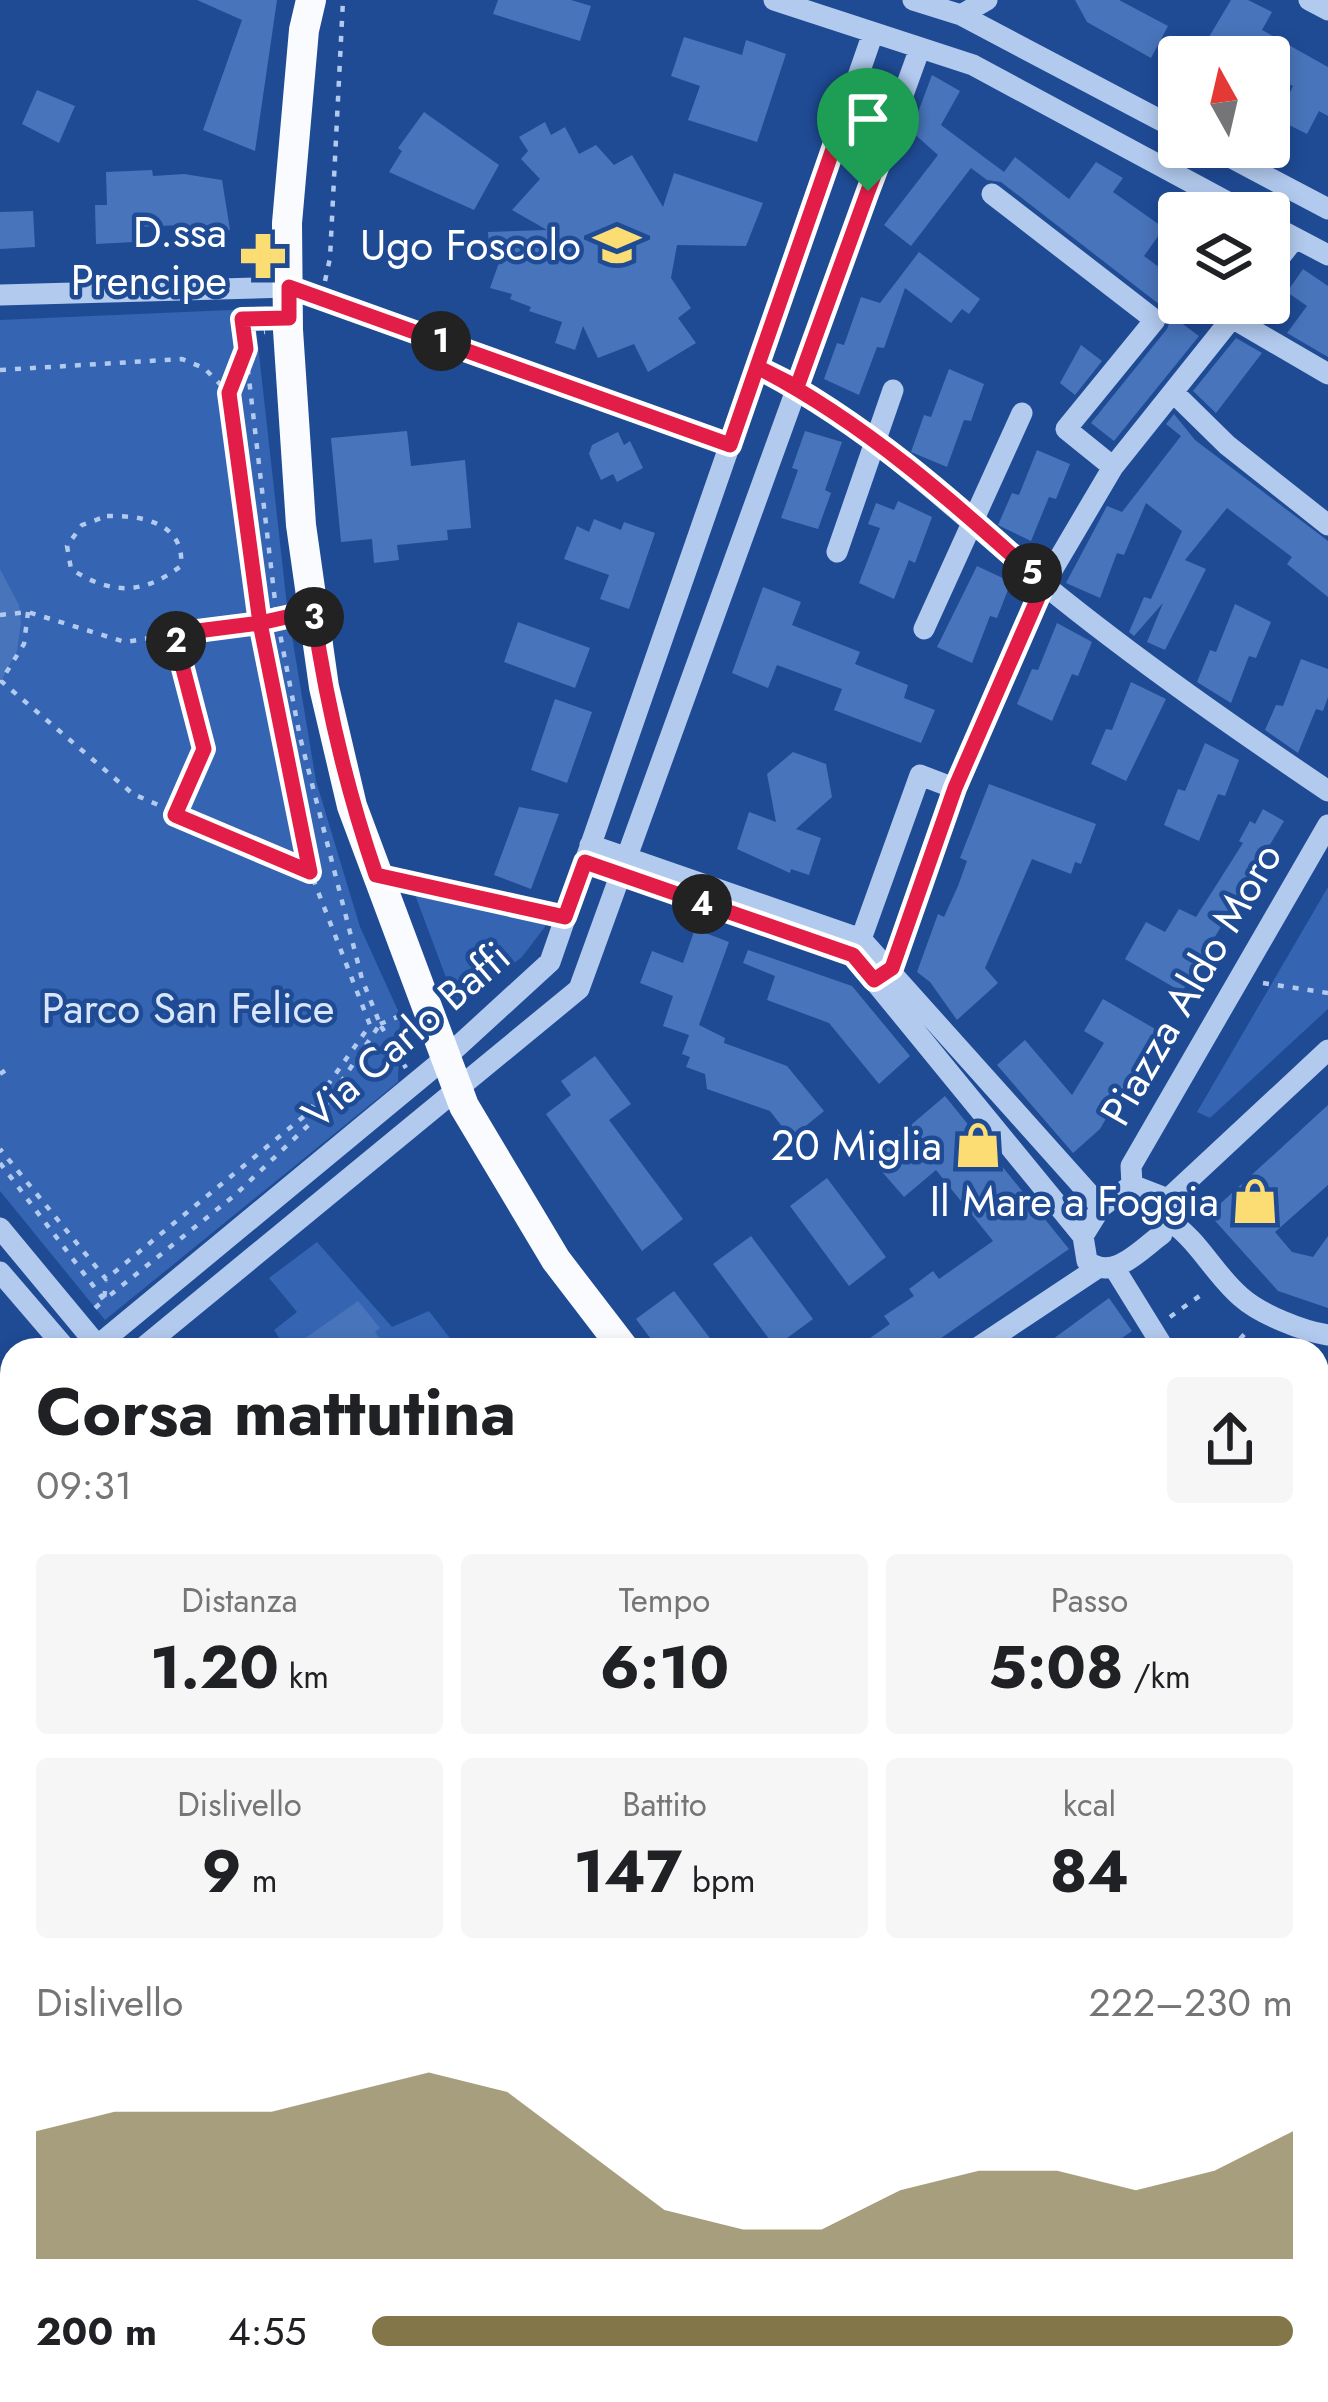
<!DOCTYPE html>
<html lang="it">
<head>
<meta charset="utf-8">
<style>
  body { margin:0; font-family:Jost,sans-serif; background:#f6f6f6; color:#202124; height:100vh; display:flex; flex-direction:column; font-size:45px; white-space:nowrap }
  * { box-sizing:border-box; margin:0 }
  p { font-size:39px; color:#757577 }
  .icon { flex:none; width:66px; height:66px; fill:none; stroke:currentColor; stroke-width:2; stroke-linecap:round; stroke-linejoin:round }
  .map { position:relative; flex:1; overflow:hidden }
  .panel { position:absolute; left:0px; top:1338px; width:1329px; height:1065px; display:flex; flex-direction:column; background:#fff; border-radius:36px 36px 0 0; box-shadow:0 6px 18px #0003 }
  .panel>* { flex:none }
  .needle { width:78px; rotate:352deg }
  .tools { position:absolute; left:1158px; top:36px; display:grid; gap:24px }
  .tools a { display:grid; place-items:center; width:132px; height:132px; border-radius:12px; background:#fff; box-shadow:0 6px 18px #0003; font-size:60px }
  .pin { position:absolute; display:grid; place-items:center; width:102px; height:102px; color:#fff; margin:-123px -51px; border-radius:50% 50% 50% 0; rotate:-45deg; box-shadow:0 0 12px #0007 }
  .pin .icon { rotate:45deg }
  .km { position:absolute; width:60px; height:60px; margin:-30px; border-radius:50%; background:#222; color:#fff; font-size:33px; line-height:60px; text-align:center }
  .round { display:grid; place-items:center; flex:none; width:126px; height:126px; border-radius:12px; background:#f6f6f6 }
  .overview { display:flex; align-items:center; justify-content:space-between; height:204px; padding:0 36px }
  h1 { font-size:66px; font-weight:700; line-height:90px }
  .figures { display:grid; grid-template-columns:repeat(3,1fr); gap:18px; height:204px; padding:12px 36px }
  .figures div { display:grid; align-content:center; border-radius:12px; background:#f6f6f6; text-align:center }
  .figures b { font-size:60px; font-weight:700 }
  .figures small { font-size:33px; font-weight:400 }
  .figures p { font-size:33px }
  .chart { height:336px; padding:24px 36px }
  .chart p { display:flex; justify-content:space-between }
  .chart svg { width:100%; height:216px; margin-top:12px; fill:#837648; opacity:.7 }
  ul { padding:0 36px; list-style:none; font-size:39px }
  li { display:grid; grid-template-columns:192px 144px 1fr; align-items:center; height:90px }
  li i { height:30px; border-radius:15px; background:#837648 }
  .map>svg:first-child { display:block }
  .green { fill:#3464b2 }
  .building { fill:#4874bb }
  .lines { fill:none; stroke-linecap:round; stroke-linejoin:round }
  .path { stroke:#b2caee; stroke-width:4.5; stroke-dasharray:6 9; stroke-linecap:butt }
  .minor { stroke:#b2caee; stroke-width:21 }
  .major { stroke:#fafbff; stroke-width:30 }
  .route-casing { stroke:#fff; stroke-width:24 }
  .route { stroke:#e11d48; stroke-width:15 }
  .labels { text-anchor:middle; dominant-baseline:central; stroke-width:9; stroke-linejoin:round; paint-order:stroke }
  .poi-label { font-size:42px; fill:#fff; stroke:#1f4b95; text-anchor:end }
  .street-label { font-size:42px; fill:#fff; stroke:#1f4b95 }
  .park-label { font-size:42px; fill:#d9e6fa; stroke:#1f4b95 }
</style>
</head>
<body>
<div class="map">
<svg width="1328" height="2402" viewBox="0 0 1328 2402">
  <rect width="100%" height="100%" fill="#1f4b95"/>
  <path class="green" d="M 254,309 L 287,606 L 316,781 L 360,927 L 400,1015 L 398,1082 L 105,1320 L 0,1191 L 0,320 Z
    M 1328,887 L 1328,1009 L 1210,1118 L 1197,1112 Z
    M 414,892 L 547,924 L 522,957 L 457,1007 Z
    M 317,1242 L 392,1327 L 429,1311 L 459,1350 L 287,1350 L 274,1330 L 297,1312 L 269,1278 Z
    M 12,1497 L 12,1723 L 0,1733 L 0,1506 Z"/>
  <path class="building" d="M 197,0 L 277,0 L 255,151 L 203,130 L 242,20 Z
    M 498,0 L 571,0 L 591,6 L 580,41 L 493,14 Z
    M 1075,0 L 1119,0 L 1168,26 L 1151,58 L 1087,22 Z
    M 1231,0 L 1248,0 L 1272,12 L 1262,30 L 1328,67 L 1328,116 L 1319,111 L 1307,134 L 1277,119 L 1293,86 L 1269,74 L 1269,57 L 1197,57 Z
    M 684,37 L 742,55 L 746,40 L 786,54 L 757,142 L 688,120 L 700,86 L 671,76 Z
    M 932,75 L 960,91 L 941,125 L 1004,172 L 1015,157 L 1069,199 L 1096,162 L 1123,178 L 1113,192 L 1164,228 L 1144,256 L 1179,282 L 1179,303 L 1195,303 L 1180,322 L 1199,336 L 1114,441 L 1091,423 L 1167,329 L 1170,321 L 1164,308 L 1001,182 L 987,180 L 971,168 L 911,246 L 884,225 L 938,155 L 911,131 Z
    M 37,90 L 75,106 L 59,143 L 22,124 Z
    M 424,112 L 499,165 L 474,210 L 389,172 L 402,151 L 398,148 Z
    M 545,122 L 551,135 L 565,127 L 579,154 L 596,145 L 614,165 L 632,155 L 663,207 L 674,173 L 763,203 L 746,246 L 677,245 L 671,278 L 691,308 L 678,318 L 696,343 L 648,372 L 634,344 L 598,358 L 583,326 L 575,350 L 555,343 L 562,322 L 529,311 L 531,307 L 510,299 L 512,294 L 490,288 L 501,257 L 490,257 L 488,232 L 547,230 L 512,210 L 540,179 L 521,159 L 528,151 L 519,137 Z
    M 152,170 L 153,176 L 184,174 L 222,180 L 230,230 L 183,233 L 183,225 L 134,227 L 134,242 L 96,244 L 95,205 L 107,205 L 106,172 Z
    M 33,211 L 35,247 L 0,249 L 0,212 Z
    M 919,252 L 980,299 L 969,314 L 962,309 L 951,323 L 905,288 L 884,348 L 877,347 L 859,395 L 824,379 L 837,343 L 844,345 L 861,297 L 880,303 Z
    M 1303,269 L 1328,286 L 1328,357 L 1287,333 L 1307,306 L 1287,292 Z
    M 1236,338 L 1262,353 L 1216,413 L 1193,391 Z
    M 1081,345 L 1102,361 L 1075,395 L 1060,383 Z
    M 949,369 L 984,384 L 971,421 L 964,420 L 947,467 L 911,452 L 924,415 L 931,417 Z
    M 1174,414 L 1195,440 L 1328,541 L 1328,597 L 1287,564 L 1292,557 L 1227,508 L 1185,560 L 1206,569 L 1165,650 L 1147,642 L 1163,603 L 1134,636 L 1129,632 L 1144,597 L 1151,599 L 1182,531 L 1146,503 L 1124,555 L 1117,553 L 1100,598 L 1066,583 L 1107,506 L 1122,512 L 1181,436 L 1166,424 Z
    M 407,431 L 411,466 L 465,460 L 471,528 L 447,530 L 448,540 L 397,545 L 399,560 L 374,563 L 372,539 L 341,542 L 331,438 Z
    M 805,431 L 842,442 L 825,490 L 831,493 L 818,529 L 781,518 L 798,470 L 792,468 Z
    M 618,432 L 624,445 L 630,441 L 643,468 L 617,482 L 613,474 L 601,480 L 589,454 L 592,445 Z
    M 1037,450 L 1070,464 L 1056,499 L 1049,497 L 1031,541 L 998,525 L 1012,493 L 1019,495 Z
    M 898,501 L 932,517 L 915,563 L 909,560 L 894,599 L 859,583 L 880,528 L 868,524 L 876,503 L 894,510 Z
    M 594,519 L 621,530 L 624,522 L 655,533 L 629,609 L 600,599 L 609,575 L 564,559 L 577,526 L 589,532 Z
    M 977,566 L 1011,582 L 997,618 L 990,616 L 972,663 L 937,647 Z
    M 0,569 L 19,605 L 21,623 L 17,651 L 0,683 Z
    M 763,587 L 801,602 L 792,625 L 860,652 L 855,664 L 908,685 L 904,698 L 935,710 L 921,743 L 834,710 L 842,689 L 777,665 L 768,688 L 732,673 Z
    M 1235,604 L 1271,622 L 1256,658 L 1249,656 L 1231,703 L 1197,682 L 1210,650 L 1216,652 Z
    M 518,622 L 590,648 L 575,688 L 504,662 Z
    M 1057,623 L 1092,642 L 1078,676 L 1072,674 L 1052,721 L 1017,704 L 1032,669 L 1038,670 Z
    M 1301,659 L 1328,669 L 1328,697 L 1323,711 L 1316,709 L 1298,753 L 1265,730 L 1276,705 L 1283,706 Z
    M 1131,682 L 1166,699 L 1126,781 L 1091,764 L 1106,729 L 1112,730 Z
    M 555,699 L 592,712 L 567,783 L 531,770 Z
    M 1205,743 L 1239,760 L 1225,796 L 1218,794 L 1199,841 L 1164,825 L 1178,789 L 1185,791 Z
    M 793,752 L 826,764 L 832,797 L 796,829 L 821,838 L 809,875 L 791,869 L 790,873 L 737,849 L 749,812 L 776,822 L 767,774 Z
    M 989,784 L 1096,824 L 1081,864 L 1075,862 L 1071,874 L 1032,859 L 985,968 L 998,983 L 957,1020 L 930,982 L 917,972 L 938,914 L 944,917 L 958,886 L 967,861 L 960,858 Z
    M 519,807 L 559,814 L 531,889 L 494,875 Z
    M 1263,809 L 1284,821 L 1182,992 L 1125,959 L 1146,922 L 1165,932 L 1179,909 L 1196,917 L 1243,843 L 1239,841 L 1250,821 L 1255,824 Z
    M 695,929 L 729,942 L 699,1025 L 725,1038 L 724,1043 L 787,1066 L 824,1111 L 791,1138 L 770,1111 L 707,1089 L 705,1074 L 686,1067 L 690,1057 L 682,1054 L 689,1035 L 663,1026 L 673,996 L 640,983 L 652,951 L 683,963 Z
    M 748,950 L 852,986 L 910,1056 L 879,1084 L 829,1023 L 767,1000 L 775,976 L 743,963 Z
    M 1103,999 L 1157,1030 L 1100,1129 L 1073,1153 L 997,1065 L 1025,1040 L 1072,1095 L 1104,1043 L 1084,1031 Z
    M 595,1056 L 631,1104 L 609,1120 L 683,1219 L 642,1251 L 546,1114 L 571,1095 L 561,1081 Z
    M 945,1096 L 1069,1249 L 924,1350 L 853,1350 L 890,1324 L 884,1316 L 914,1296 L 909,1289 L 933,1271 L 939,1279 L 993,1241 L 936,1170 L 904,1197 L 871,1159 Z
    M 1328,1105 L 1328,1185 L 1275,1232 L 1292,1252 L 1313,1257 L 1328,1236 L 1328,1308 L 1278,1291 L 1209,1214 Z
    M 827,1178 L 886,1257 L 849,1286 L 790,1206 Z
    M 751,1236 L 813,1319 L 775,1347 L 713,1264 Z
    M 674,1291 L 719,1350 L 659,1350 L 636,1319 Z
    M 1109,1298 L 1132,1331 L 1105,1350 L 1038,1350 Z
    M 358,1301 L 380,1328 L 375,1332 L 389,1350 L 313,1350 L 304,1339 Z"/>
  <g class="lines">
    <path class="path" d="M 325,281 L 330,258 L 343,0
      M 0,370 L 182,359 L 204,368 L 229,393 L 260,623 L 310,871 L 370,1025 L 308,1113 L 106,1279 L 0,1149
      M 229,393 L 254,333 L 265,332
      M 107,516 C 142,515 185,523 181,566 C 143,595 111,595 71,569 L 67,546 L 82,525 Z
      M 28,612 L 24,644 L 1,681 L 133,794 L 310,871
      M 0,615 L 28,612 L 125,642 L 287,616
      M 174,634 L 204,749 L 175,815
      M 407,882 L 548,914
      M 1263,983 L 1328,993
      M 380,1024 L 402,1015
      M 381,1026 L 406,1068
      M 0,1074 L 6,1070
      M 0,1163 L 104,1300 L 235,1195 L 319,1115 L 380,1024 L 362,979 L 300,737 L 277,618 L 242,319 L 265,318
      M 95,1308 L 104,1300 L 106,1282
      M 1170,1317 L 1205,1292
      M 1230,1350 L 1250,1328
      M 177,2391 L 187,2402
      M 544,2402 L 558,2391"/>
    <path class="minor" d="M 774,0 L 973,65 L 1248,213
      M 913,0 L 961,15 L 1179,130
      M 1309,0 L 1328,10
      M 961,15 L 987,0
      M 834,146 L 879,162
      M 1211,147 L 1328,209
      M 992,194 L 1155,320 L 1066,429 L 1113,467
      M 1269,224 L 1328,255
      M 1269,271 L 1295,238
      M 0,295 L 289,287 L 730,445
      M 1232,318 L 1328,374
      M 757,367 C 866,423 954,509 1047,587 C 1137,660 1232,726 1328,791
      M 1174,393 L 1227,445 L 1328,525
      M 837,552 L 893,390
      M 924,629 L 1022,413
      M 954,788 L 1044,584 L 1113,467 L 1244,303
      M 590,845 L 861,939 L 1101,1207
      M 585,862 L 853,955 L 1083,1236
      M 861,939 L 920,775 L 954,788 L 891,968 L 884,973
      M 1132,1185 L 1131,1166 L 1328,825
      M 1168,1199 L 1132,1185 L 1101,1207 L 1083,1236 L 1087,1261 C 1113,1282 1140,1250 1162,1234 L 1168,1199 L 1328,1050
      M 1168,1220 C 1199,1240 1213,1273 1241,1297 C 1260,1314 1302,1331 1328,1335
      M 0,1228 L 97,1345
      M 1115,1269 L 1165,1350
      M 0,1272 L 67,1350
      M 92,1350 L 444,1059 L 550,962 L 873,33
      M 140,1350 L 579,989 L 920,48
      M 974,1350 L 1096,1269
      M 0,1428 L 12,1418
      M 0,1466 L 12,1457
      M 1317,1522 L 1328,1532
      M 1317,1762 L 1328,1754
      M 0,1987 L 12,1978
      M 0,2027 L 12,2017
      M 903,2391 L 913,2402
      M 941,2391 L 951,2402
      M 1267,2391 L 1271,2402
      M 748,2402 L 757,2391
      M 1300,2402 L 1305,2391"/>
    <path class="major" d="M 311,0 L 304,30 L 287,223 L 288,330 L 301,525 L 324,687 L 352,806 L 464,1106 L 556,1260 L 625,1350
      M 1317,2070 L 1328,2075
      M 505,2402 L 519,2391"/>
  </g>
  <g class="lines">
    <defs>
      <path id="route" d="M 868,191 L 797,387 L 757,367 L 730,445 L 289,287 L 289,318 L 242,319 L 246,349 L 229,393 L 260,623 L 174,634 L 204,749 L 175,815 L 310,872 L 260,623 L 313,611 C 326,702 346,788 376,875 L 565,917 L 585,862 L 853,955 L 874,980 L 892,968 L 955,788 L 1044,584 C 956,504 863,421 757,367 L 834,146 L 879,162 L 868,191"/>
    </defs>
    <use href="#route" class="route-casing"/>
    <use href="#route" class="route"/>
  </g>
  <defs>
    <symbol id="school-bare" viewBox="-9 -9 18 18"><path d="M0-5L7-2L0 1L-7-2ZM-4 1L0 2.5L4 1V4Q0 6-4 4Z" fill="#fcdd73" stroke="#1f4b95" stroke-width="2.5" paint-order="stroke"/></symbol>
    <symbol id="pharmacy-bare" viewBox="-9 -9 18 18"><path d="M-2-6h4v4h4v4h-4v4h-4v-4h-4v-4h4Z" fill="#fcdd73" stroke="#1f4b95" stroke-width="2.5" paint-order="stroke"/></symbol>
    <symbol id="shop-bare" viewBox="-9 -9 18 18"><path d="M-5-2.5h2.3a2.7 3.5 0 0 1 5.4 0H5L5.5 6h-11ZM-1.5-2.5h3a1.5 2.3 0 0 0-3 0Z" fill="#fcdd73" stroke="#1f4b95" stroke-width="2.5" paint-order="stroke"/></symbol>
  </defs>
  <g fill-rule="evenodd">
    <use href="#school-bare" x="584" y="212" width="66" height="66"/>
    <use href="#pharmacy-bare" x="230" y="223" width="66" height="66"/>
    <use href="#shop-bare" x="945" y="1112" width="66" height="66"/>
    <use href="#shop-bare" x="1222" y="1168" width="66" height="66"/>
  </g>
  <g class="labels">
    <g class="poi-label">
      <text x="227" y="232">D.ssa<tspan x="227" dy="48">Prencipe</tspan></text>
      <text x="581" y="245">Ugo Foscolo</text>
      <text x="942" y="1145">20 Miglia</text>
      <text x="1219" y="1201">Il Mare a Foggia</text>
    </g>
    <g class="street-label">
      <text transform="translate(1191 984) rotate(-60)">Piazza Aldo Moro</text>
      <text transform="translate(406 1035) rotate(-41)">Via Carlo Baffi</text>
    </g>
    <g class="park-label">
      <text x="188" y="1008">Parco San Felice</text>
    </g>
  </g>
</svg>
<div class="tools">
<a><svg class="needle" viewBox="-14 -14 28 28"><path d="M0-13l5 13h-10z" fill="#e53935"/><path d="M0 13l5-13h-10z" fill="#757577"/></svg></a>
<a><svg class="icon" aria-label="layers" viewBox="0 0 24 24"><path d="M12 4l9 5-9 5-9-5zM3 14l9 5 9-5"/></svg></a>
</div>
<div class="pin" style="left:868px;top:191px;background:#1e9e55"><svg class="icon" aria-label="arrive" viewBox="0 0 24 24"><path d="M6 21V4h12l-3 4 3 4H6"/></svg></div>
<b class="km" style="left:441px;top:341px">1</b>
<b class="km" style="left:176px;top:641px">2</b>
<b class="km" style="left:314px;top:617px">3</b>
<b class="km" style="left:702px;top:904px">4</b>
<b class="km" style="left:1032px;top:573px">5</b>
<section class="panel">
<div class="overview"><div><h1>Corsa mattutina</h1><p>09:31</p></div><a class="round"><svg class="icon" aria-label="share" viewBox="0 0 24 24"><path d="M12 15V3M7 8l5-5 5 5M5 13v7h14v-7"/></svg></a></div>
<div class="figures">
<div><p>Distanza</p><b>1.20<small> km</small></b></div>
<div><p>Tempo</p><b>6:10</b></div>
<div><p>Passo</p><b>5:08<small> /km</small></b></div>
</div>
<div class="figures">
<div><p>Dislivello</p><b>9<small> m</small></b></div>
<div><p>Battito</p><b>147<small> bpm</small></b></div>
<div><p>kcal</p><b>84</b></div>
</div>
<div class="chart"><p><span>Dislivello</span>222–230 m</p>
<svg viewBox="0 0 160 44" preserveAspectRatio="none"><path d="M0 44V18L10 14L20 14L30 14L40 10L50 6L60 10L70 22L80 34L90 38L100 38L110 30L120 26L130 26L140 30L150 26L160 18V44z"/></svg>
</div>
<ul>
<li><b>200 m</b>4:55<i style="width:100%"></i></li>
</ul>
</section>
</div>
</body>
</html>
